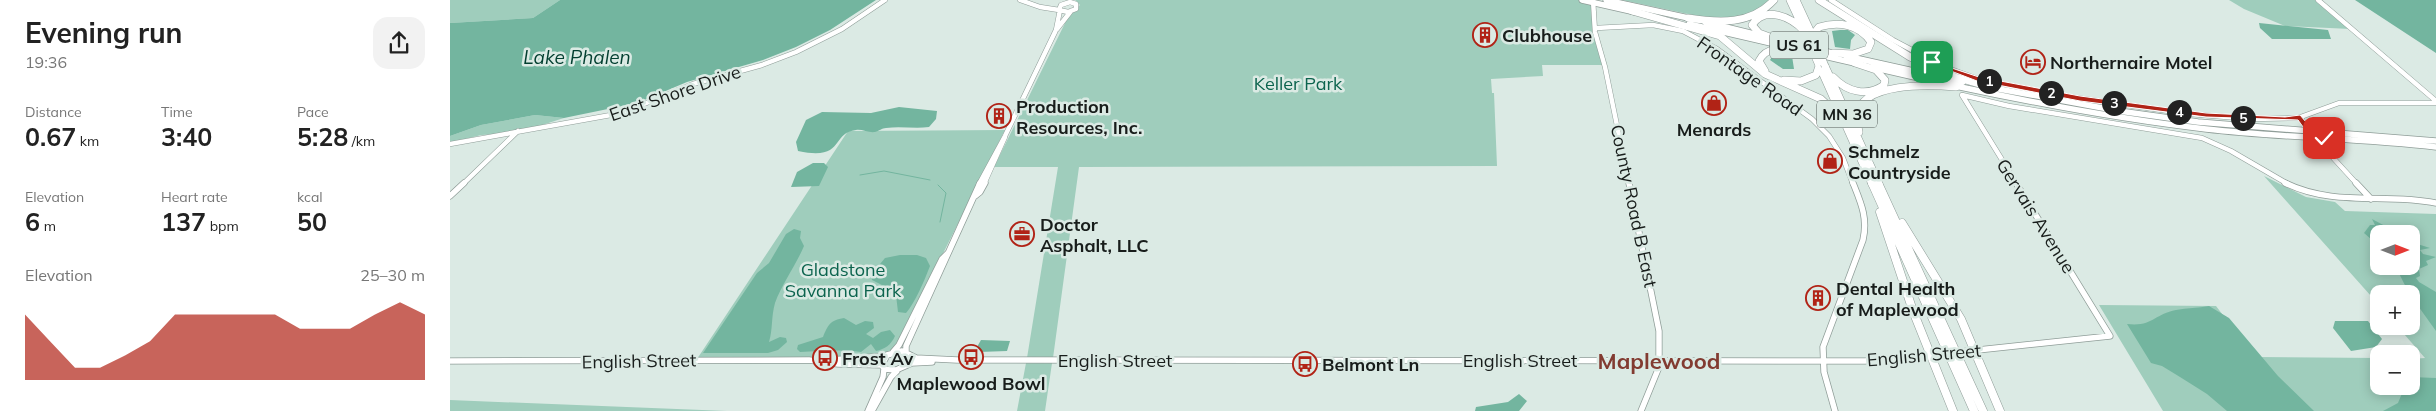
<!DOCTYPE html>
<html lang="en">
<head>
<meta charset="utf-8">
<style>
  body { margin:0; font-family:Mulish,sans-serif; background:#f2f2f2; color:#222; height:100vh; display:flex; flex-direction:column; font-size:19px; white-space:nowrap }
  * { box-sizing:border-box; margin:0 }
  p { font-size:16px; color:#767676 }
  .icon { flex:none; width:28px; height:28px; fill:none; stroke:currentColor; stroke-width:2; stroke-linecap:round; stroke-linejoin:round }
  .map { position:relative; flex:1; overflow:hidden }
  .panel { display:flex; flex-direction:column; background:#fff; width:450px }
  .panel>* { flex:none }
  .needle { width:32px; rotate:90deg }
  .fabs { position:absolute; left:1920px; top:225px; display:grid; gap:10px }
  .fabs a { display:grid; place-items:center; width:50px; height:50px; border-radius:10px; background:#fff; box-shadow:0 2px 12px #0003; font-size:25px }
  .pin { position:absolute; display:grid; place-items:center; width:42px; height:42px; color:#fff; margin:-21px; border-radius:10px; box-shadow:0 2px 8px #0006 }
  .km { position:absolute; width:25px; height:25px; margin:-12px; border-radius:50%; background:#222; color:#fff; font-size:14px; line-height:25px; text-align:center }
  .round { display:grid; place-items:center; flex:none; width:52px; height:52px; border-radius:15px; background:#f2f2f2 }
  .overview { display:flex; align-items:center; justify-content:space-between; height:85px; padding:0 25px }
  h1 { font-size:28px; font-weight:700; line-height:38px }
  .stats { display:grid; grid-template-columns:repeat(3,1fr); gap:8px; height:85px; padding:5px 25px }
  .stats div { display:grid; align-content:center }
  .stats b { font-size:25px; font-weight:700 }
  .stats small { font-size:14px; font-weight:400 }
  .stats p { font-size:14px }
  .chart { height:140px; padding:10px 25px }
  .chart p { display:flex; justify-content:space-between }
  .chart svg { width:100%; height:90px; margin-top:5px; fill:#b12316; opacity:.7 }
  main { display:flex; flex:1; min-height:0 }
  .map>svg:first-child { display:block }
  .green { fill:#9fcdbc; fill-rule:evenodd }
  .forest { fill:#73b59f }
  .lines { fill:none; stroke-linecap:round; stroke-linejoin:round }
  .stream { stroke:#73b59f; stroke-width:1 }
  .tertiary-far1-casing { stroke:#8f9d98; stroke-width:5.5 }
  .tertiary-casing { stroke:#8f9d98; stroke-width:7 }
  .primary-casing { stroke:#8f9d98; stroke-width:7 }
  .motorway-far1-casing { stroke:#8f9d98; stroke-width:8 }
  .motorway-casing { stroke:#8f9d98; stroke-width:9 }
  .tertiary-far1 { stroke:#fff; stroke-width:4.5 }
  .tertiary { stroke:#fff; stroke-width:5.5 }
  .primary { stroke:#fff; stroke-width:5.5 }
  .motorway-far1 { stroke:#fff; stroke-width:7 }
  .motorway { stroke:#fff; stroke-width:8 }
  .tertiary-bridge-casing { stroke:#8f9d98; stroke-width:7; stroke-linecap:butt }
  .motorway-bridge-casing { stroke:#8f9d98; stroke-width:8; stroke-linecap:butt }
  .tertiary-bridge { stroke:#fff; stroke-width:5.5 }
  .motorway-bridge { stroke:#fff; stroke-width:7 }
  .route { fill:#b12316; stroke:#fff }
  .labels { text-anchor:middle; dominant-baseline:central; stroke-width:5; stroke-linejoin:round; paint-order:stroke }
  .shield { fill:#dbeae4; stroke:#525a57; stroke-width:1 }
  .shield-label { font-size:16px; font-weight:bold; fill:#181d1b }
  .poi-label { font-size:18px; font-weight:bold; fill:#181d1b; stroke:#dbeae4; text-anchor:start }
  .street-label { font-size:18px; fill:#181d1b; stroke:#dbeae4 }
  .park-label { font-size:18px; fill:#0c644e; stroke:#dbeae4 }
  .water-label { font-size:19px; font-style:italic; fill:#023f30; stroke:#dbeae4 }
  .district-label { font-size:22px; font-weight:bold; fill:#823b31; stroke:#dbeae4 }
</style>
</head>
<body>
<main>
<section class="panel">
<div class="overview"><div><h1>Evening run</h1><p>19:36</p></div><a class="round"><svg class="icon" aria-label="share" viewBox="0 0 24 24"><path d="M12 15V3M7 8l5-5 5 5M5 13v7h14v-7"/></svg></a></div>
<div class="stats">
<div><p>Distance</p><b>0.67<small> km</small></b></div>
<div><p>Time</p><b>3:40</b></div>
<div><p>Pace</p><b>5:28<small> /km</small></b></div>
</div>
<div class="stats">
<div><p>Elevation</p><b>6<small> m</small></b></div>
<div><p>Heart rate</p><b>137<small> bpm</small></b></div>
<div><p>kcal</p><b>50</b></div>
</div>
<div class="chart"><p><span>Elevation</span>25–30 m</p>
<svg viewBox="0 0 160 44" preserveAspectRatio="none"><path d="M0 44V12L10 25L20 38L30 38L40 32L50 25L60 12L70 12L80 12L90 12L100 12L110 19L120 19L130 19L140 12L150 6L160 12V44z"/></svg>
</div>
</section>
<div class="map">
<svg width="1986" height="411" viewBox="0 0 1986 411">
  <rect width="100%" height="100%" fill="#dbeae4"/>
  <path class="green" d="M 0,0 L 110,0 L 83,18 L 0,23 Z
    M 625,0 L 1141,0 L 1141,11 L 1152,65 L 1092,65 L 1093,76 L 1041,79 L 1042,93 L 1044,93 L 1047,166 L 629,167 L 603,358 L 577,358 L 608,167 L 544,167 L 619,15 L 630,5 Z
    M 1172,0 L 1322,0 L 1296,19 L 1271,21 Z
    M 1779,0 L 1866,0 L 1901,29 L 1835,26 L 1794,9 Z
    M 85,115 L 114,118 L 67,133 L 31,135 L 0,143 L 0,136 L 31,125 Z
    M 555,130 L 441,357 L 247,359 L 398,131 Z
    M 1814,176 L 1856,197 L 1885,202 L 1895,211 L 1986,214 L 1986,411 L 1713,411 L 1649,305 L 1766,306 L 1805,357 L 1929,358 L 1929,386 L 1961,386 L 1961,359 L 1975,358 L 1947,326 L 1961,326 L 1961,294 L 1929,294 L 1929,305 ZM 1929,234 L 1961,234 L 1961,266 L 1929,266 Z
    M 576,363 L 602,363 L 595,411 L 567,411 Z
    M 0,400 L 277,411 L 0,411 Z"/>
  <path class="forest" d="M 110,0 L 426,0 L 380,30 L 346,47 L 313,60 L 237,82 L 187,103 L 114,118 L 85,115 L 31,125 L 0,136 L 0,23 L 83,18 Z
    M 1905,0 L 1986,0 L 1986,53 Z
    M 1809,23 L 1878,30 L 1881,39 L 1822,39 L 1810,28 Z
    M 1390,30 L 1398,30 L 1405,35 L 1401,40 L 1400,49 L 1385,47 L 1382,31 Z
    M 1332,52 L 1342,56 L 1344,69 L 1333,69 L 1320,60 L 1324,54 Z
    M 449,107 L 487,111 L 486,119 L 479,127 C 465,129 451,126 436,128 C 432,128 429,131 425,132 C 419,133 412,129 406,130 C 380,133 396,161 348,151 L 346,142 L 356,120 L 372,112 L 421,113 Z
    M 363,163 L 374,163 L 378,167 L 369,186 L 341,187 L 347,172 Z
    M 1922,219 L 1950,234 L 1929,234 L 1929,246 L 1914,233 L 1920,225 L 1925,225 Z
    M 344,229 L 351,231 L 350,238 L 354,246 C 346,265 332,284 325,303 C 321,317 323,329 319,342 L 330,337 L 336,338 L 337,342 L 328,350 L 318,353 L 253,353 L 307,273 L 319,263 L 336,234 Z
    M 1961,242 L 1980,248 L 1970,250 L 1973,254 L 1986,257 L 1976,261 L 1978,265 L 1969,269 L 1970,276 L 1966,278 L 1969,282 L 1986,292 L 1986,331 C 1972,311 1955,290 1946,266 L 1961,266 Z
    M 450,255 L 467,255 L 476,258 L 480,266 C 475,279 465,303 456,313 L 448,312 L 446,295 L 436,294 L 434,286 L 422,280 L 421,275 L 435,258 Z
    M 1759,306 L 1779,318 L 1828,376 L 1864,411 L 1777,411 L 1757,394 L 1730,377 L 1712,366 L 1701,363 L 1677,324 C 1703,327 1704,314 1726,310 C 1737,308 1748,308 1759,306 Z
    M 394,318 L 406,325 L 415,321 L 423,322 L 424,328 L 416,334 L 423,338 L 431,332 L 440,330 L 445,336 C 441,345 435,349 426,351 L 421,344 L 411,352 C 391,349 370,351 350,352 L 347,349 L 348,345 L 373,337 C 378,325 380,320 394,318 Z
    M 1885,321 L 1918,321 L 1932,339 L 1926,347 L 1901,351 L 1883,328 Z
    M 531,340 L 560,341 L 557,351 L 529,352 L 527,347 Z
    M 1961,377 L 1986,378 L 1986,411 L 1933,411 L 1948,403 L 1955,386 L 1961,386 Z
    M 1069,394 L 1077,401 L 1069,411 L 1025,411 L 1026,407 L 1058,402 Z"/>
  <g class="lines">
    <path class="stream" d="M 410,175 L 434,171 L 480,180
      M 488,185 L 496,193 L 490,222"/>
    <defs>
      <path id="tertiary-far1" d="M 570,0 L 590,7 L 609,10
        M 1143,0 L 1145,32 L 1155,67 L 1179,184
        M 1381,0 L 1443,40 L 1492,66 L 1528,79 L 1593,93 L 1740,114 L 1802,119 L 1848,118 L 1889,103 L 1986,103
        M 1868,0 L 1986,101
        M 620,2 L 626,4 L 626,9 L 618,12 L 609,10 L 611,5 Z
        M 1146,28 L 1203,25 L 1233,31 L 1267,49 L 1362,119 L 1379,136 L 1393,158 L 1403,184
        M 607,29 L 621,11
        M 1512,95 L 1559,106 L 1752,138 L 1781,151 L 1838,184
        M 1512,95 L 1567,184
        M 1850,117 L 1859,130
        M 1864,137 L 1907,184
        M 0,144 L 172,113 L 243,84 L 312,65 L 346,52 L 392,29 L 435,0
        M 13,184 L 68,131
        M 529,184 L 555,136 L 606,30 L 610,10
        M 534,184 L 555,137"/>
      <path id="tertiary" d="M 1179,183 L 1209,331 L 1209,367 L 1191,411
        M 1835,183 C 1884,207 1935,193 1986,203
        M 1906,183 L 1921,199
        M 0,196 L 14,183
        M 525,196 L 530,192 L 535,183
        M 443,352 L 449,345 L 492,259 L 498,253
        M 456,352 L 456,346 L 530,183
        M 1509,352 L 1660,336 L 1566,183
        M 380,360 L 436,356
        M 0,361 L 359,360 L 388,364 L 432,365
        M 432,365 L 437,355 L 452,351 L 466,358 L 507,360 L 1415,361 L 1496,354
        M 432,365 L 434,369 L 446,370 L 462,363 L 482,362
        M 418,411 L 433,377 L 434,369
        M 422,411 L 441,377 L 447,371
        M 1385,411 L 1374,372 L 1373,347 L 1413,240 C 1418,218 1411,203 1403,183"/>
      <path id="primary" d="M 1132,0 L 1185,12
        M 1156,0 L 1243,19
        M 1255,22 L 1386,54
        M 1239,24 L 1338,47
        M 1348,50 L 1409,64
        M 1396,56 L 1513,82
        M 1421,67 C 1532,93 1643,116 1756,129 C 1832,138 1909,138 1986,147
        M 1538,87 L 1669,111 L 1748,122 L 1986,141"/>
      <path id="motorway-far1" d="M 1340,0 L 1353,28
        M 1346,0 L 1364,39
        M 1369,0 L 1460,57 L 1505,77 L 1543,88
        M 1182,11 L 1270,36 L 1315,74 L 1371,99 L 1386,113
        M 1238,18 C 1269,23 1301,25 1324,0
        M 1362,36 L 1369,27 C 1388,21 1409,24 1421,42 L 1418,49 L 1403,54 L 1383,53
        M 1325,39 L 1309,33 L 1302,25 C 1315,5 1341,17 1354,31
        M 1368,63 L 1422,184
        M 1375,66 L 1429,184
        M 1315,71 L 1309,61 C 1317,44 1337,49 1353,51
        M 1383,77 C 1397,92 1417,97 1434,85 L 1435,80 L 1426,70 L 1405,63
        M 1334,80 L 1351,81 L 1366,75 L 1369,66
        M 1409,132 C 1408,127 1407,121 1407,117 C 1409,81 1482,85 1506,87"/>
      <path id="motorway" d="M 1422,183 L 1524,411
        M 1428,183 L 1533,411
        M 1430,212 L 1463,311 L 1503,411
        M 1452,223 L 1511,319 L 1550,411"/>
    </defs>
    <use href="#tertiary-far1" class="tertiary-far1-casing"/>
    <use href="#tertiary" class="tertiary-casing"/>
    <use href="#primary" class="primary-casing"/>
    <use href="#motorway-far1" class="motorway-far1-casing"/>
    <use href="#motorway" class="motorway-casing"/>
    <use href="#tertiary-far1" class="tertiary-far1"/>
    <use href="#tertiary" class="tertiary"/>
    <use href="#primary" class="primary"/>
    <use href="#motorway-far1" class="motorway-far1"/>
    <use href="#motorway" class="motorway"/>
    <defs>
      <path id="tertiary-bridge" d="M 1496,354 L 1509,352"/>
      <path id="motorway-bridge" d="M 1357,38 L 1368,63
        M 1364,40 L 1375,66"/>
    </defs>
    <use href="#tertiary-bridge" class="tertiary-bridge-casing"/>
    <use href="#motorway-bridge" class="motorway-bridge-casing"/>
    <use href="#tertiary-bridge" class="tertiary-bridge"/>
    <use href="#motorway-bridge" class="motorway-bridge"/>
  </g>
  <path class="route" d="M 1480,61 L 1529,77 L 1630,96 L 1756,113 L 1835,117 L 1850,115 L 1867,135 L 1878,138 L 1874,140 L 1862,139 L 1848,120 L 1756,117 L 1630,101 L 1527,81 L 1480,63 Z"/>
  <defs>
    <symbol id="building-ring" viewBox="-11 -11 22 22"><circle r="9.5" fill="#dbeae4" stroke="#b12316" stroke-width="1.5"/><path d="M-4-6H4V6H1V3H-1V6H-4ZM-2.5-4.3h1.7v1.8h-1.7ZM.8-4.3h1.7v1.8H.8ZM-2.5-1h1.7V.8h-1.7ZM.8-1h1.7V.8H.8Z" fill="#b12316"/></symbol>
    <symbol id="hotel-ring" viewBox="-11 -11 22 22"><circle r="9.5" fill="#dbeae4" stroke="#b12316" stroke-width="1.5"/><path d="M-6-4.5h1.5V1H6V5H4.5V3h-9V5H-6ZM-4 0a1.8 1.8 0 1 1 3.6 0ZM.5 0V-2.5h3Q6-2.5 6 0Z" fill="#b12316"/></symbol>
    <symbol id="shop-ring" viewBox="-11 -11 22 22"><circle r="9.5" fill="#dbeae4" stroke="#b12316" stroke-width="1.5"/><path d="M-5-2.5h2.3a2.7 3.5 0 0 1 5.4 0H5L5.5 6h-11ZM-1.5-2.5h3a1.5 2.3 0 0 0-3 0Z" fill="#b12316"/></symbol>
    <symbol id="office-ring" viewBox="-11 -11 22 22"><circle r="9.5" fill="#dbeae4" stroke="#b12316" stroke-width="1.5"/><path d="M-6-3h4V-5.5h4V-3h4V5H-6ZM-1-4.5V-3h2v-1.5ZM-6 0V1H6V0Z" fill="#b12316"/></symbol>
    <symbol id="bus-ring" viewBox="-11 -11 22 22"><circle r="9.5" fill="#dbeae4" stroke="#b12316" stroke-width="1.5"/><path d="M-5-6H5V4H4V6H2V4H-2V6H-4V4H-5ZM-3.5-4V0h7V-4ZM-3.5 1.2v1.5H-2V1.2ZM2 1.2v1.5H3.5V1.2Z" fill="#b12316"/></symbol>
  </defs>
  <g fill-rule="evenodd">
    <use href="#building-ring" x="1021" y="21" width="28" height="28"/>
    <use href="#hotel-ring" x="1569" y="48" width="28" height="28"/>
    <use href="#shop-ring" x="1250" y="89" width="28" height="28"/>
    <use href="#building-ring" x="535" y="102" width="28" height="28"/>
    <use href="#shop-ring" x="1366" y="147" width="28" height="28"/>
    <use href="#office-ring" x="558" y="220" width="28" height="28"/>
    <use href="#building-ring" x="1354" y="284" width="28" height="28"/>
    <use href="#bus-ring" x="507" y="343" width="28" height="28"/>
    <use href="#bus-ring" x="361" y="344" width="28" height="28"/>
    <use href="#bus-ring" x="841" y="350" width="28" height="28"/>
  </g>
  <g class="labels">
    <g class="shield">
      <rect x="1320" y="31.5" width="58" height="27" rx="4"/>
      <rect x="1367" y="100.5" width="60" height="27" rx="4"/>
    </g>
    <g class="shield-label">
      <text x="1349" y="45">US 61</text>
      <text x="1397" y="114">MN 36</text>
    </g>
    <g class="poi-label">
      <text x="1052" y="35">Clubhouse</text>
      <text x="1600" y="62">Northernaire Motel</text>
      <text x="566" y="106">Production<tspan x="566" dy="21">Resources, Inc.</tspan></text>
      <text x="1264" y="129" text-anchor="middle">Menards</text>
      <text x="1398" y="151">Schmelz<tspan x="1398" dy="21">Countryside</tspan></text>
      <text x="590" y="224">Doctor<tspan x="590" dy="21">Asphalt, LLC</tspan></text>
      <text x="1386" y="288">Dental Health<tspan x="1386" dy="21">of Maplewood</tspan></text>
      <text x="392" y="358">Frost Av</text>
      <text x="872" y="364">Belmont Ln</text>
      <text x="521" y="383" text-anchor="middle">Maplewood Bowl</text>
    </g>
    <g class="street-label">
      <text transform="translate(1300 76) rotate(35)">Frontage Road</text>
      <text transform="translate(225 93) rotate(-19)">East Shore Drive</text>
      <text transform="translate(1184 206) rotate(78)">County Road B East</text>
      <text transform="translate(1586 216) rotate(58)">Gervais Avenue</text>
      <text transform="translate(1474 355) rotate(-5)">English Street</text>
      <text x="665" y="360">English Street</text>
      <text x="1070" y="360">English Street</text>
      <text transform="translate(189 361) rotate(-1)">English Street</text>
    </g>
    <g class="park-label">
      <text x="848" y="83">Keller Park</text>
      <text x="393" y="269">Gladstone<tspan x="393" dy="21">Savanna Park</tspan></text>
    </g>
    <g class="water-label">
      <text x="127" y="57">Lake Phalen</text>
    </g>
    <g class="district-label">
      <text x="1209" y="361">Maplewood</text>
    </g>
  </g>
</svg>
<div class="fabs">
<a><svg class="needle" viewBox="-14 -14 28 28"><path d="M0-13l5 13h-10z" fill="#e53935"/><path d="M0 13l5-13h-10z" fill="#767676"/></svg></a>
<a>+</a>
<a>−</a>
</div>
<div class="pin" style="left:1482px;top:62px;background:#1e9e55"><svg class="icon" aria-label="arrive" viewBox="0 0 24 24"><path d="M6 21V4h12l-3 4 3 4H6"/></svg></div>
<div class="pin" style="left:1874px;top:138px;background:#d93025"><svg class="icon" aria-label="check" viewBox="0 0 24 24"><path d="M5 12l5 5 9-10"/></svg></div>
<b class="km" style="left:1539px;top:81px">1</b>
<b class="km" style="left:1601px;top:93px">2</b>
<b class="km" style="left:1664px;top:103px">3</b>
<b class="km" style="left:1729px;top:112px">4</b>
<b class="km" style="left:1793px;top:118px">5</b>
</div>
</main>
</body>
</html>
